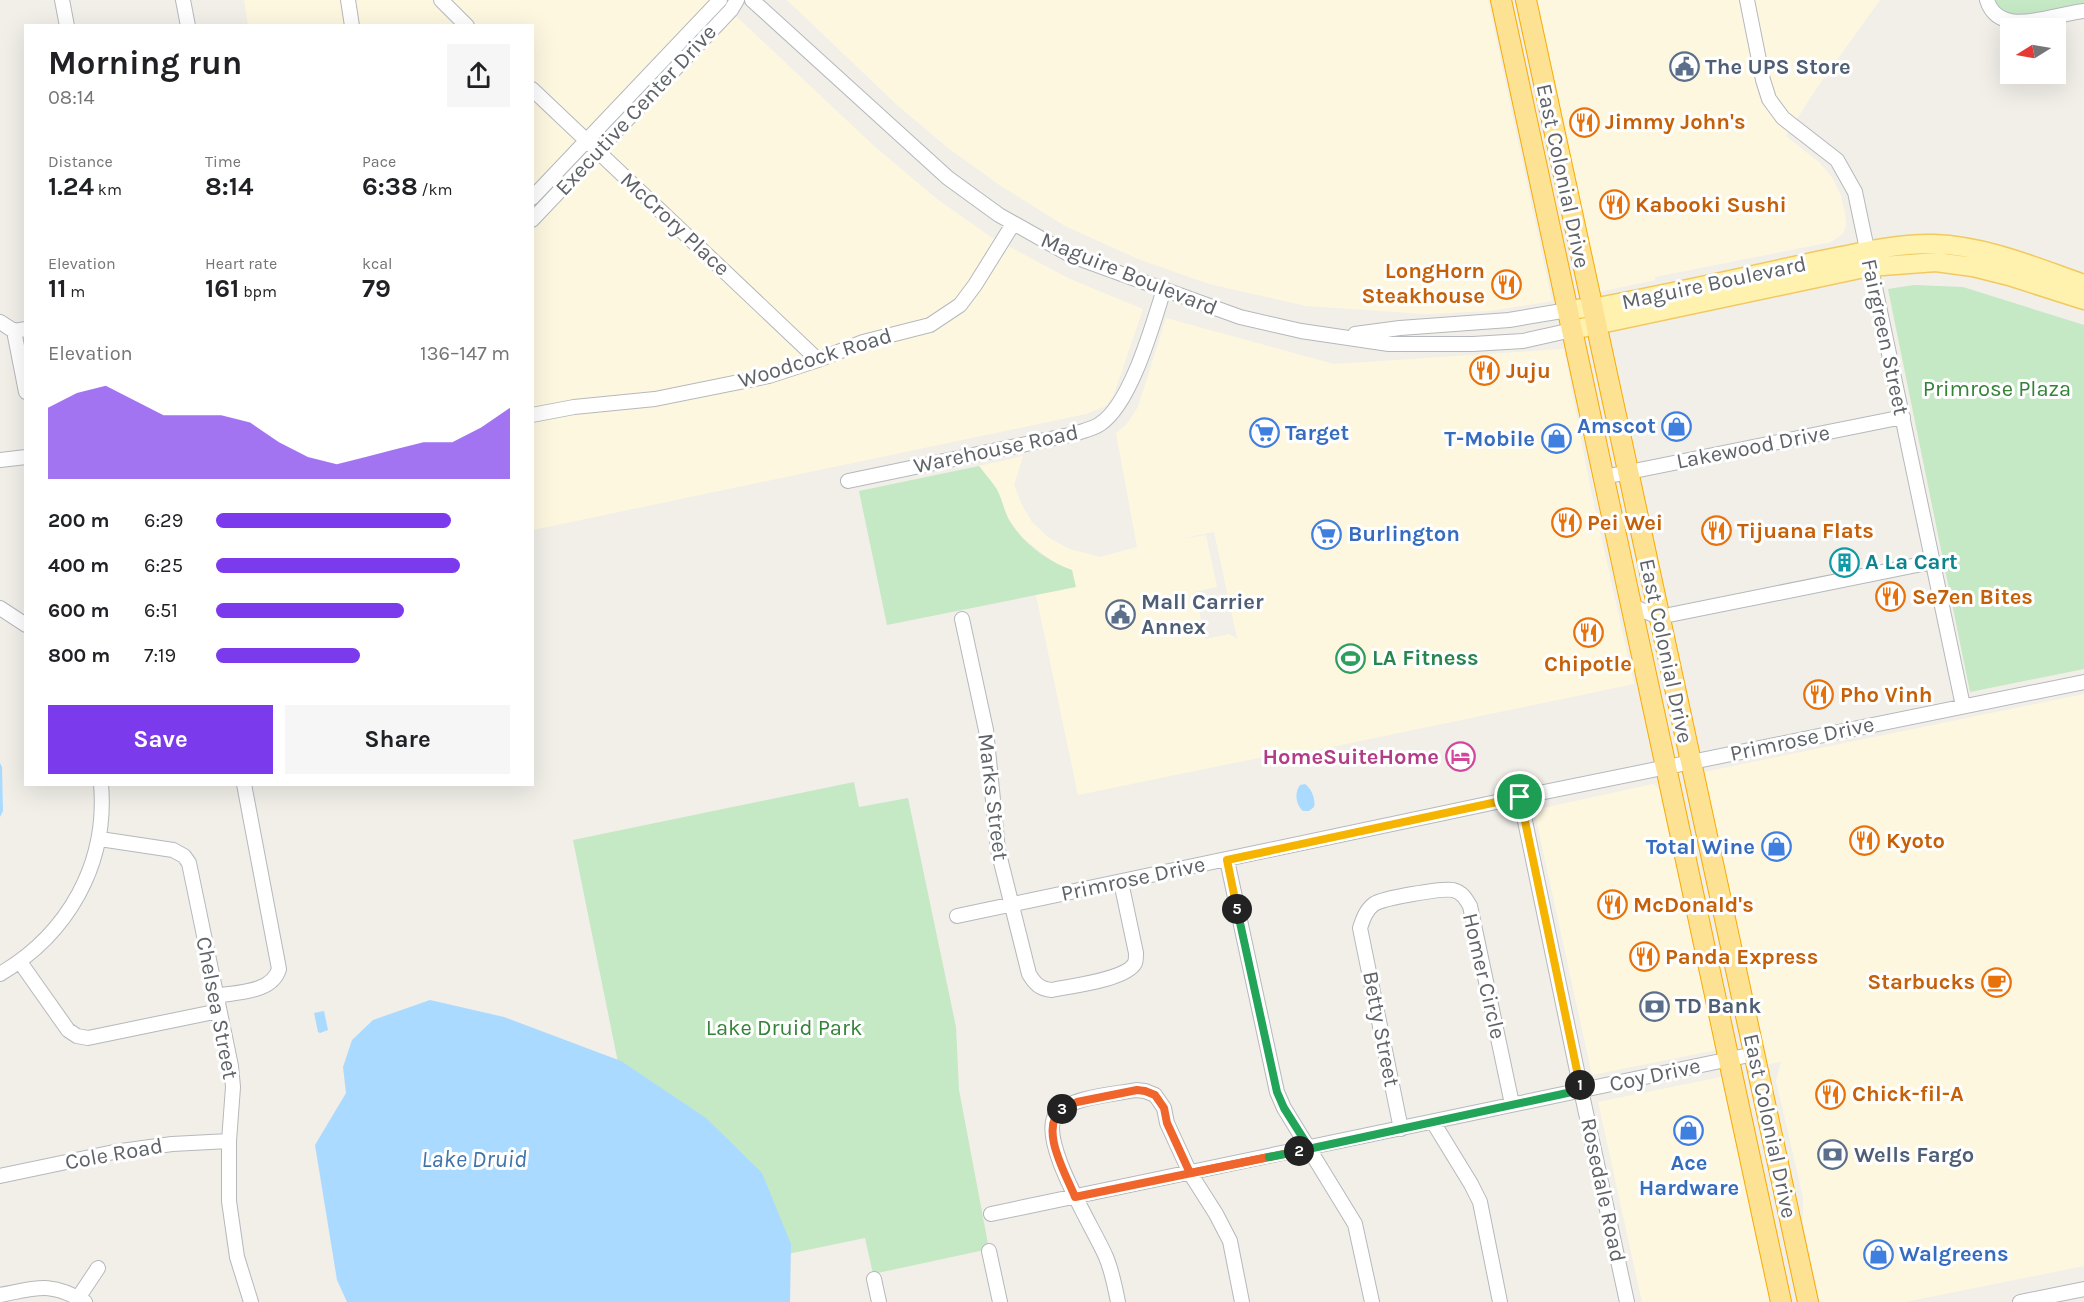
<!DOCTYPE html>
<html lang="en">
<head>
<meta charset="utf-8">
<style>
  body { margin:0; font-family:Karla,sans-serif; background:#f6f6f6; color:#202124; height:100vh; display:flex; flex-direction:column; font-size:22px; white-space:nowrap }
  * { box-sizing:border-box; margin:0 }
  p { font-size:20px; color:#757577 }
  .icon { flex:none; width:33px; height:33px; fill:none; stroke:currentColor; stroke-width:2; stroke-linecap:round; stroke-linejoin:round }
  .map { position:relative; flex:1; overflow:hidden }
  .sheet { position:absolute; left:24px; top:24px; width:510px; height:762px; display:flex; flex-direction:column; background:#fff; border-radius:0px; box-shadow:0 6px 24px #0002 }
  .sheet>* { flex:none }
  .needle { width:39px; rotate:259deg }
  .controls { position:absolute; left:2000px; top:18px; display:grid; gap:12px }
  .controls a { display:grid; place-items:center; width:66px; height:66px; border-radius:0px; background:#fff; box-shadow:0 6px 24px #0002; font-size:30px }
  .pin { position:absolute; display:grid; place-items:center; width:51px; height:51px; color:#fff; margin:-26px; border:3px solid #fff; border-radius:50%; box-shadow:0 2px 6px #0007 }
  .km { position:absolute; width:30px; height:30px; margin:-15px; border-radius:50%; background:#222; color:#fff; font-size:16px; line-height:30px; text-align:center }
  .round { display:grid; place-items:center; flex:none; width:63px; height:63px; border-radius:0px; background:#f6f6f6 }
  .summary { display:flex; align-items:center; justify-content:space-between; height:102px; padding:0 24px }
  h1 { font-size:33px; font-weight:700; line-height:45px }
  .metrics { display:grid; grid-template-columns:repeat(3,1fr); gap:9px; height:102px; padding:6px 24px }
  .metrics div { display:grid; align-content:center }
  .metrics b { font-size:26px; font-weight:700 }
  .metrics small { font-size:16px; font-weight:400 }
  .metrics p { font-size:16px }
  .chart { height:168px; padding:12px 24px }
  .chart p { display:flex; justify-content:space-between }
  .chart svg { width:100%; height:108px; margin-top:6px; fill:#7c3aed; opacity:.7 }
  .primary-button { display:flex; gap:12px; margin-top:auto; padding:12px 24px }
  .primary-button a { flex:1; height:69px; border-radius:0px; background:#7c3aed; color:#fff; font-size:24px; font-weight:700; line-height:69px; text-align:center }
  .primary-button a+a { background:#f6f6f6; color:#202124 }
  ul { padding:0 24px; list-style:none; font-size:20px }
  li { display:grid; grid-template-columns:96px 72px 1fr; align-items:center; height:45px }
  li i { height:15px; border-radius:8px; background:#7c3aed }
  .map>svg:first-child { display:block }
  .commercial { fill:#fef7e0; fill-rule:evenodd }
  .green { fill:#c5e8c5 }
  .water { fill:#aadaff }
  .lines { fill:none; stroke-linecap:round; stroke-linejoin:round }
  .minor-casing { stroke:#b5b8bc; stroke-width:16 }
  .major-casing { stroke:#f2c960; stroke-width:21 }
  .highway-casing { stroke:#f9ab00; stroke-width:22 }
  .minor { stroke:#fff; stroke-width:14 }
  .major { stroke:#fff2af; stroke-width:18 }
  .highway { stroke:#fde293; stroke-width:20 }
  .split-1-casing { stroke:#fff; stroke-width:12 }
  .split-2-casing { stroke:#fff; stroke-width:12 }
  .split-3-casing { stroke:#fff; stroke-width:12 }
  .split-4-casing { stroke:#fff; stroke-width:12 }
  .split-5-casing { stroke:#fff; stroke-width:12 }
  .split-6-casing { stroke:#fff; stroke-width:12 }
  .split-1 { stroke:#f5b400; stroke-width:8 }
  .split-2 { stroke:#22a559; stroke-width:8 }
  .split-3 { stroke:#f0652b; stroke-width:8 }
  .split-4 { stroke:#f0652b; stroke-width:8 }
  .split-5 { stroke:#22a559; stroke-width:8 }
  .split-6 { stroke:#f5b400; stroke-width:8 }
  .labels { text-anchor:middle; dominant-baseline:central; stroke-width:6; stroke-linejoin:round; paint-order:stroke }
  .service-label { font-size:22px; font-weight:bold; fill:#4e5e75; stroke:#fff; text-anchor:start }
  .street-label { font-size:22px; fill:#5f6368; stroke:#fff }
  .food-label { font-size:22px; font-weight:bold; fill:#c56008; stroke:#fff; text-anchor:start }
  .park-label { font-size:22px; fill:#348238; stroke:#fff }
  .shop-label { font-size:22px; font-weight:bold; fill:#366cbe; stroke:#fff; text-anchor:end }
  .culture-label { font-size:22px; font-weight:bold; fill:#0d838f; stroke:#fff; text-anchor:start }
  .leisure-label { font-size:22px; font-weight:bold; fill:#27864d; stroke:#fff; text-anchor:start }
  .hotel-label { font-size:22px; font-weight:bold; fill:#b23c85; stroke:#fff; text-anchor:end }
  .water-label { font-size:24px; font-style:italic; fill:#4174aa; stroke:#fff }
</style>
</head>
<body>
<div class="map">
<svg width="2084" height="1302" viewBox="0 0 2084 1302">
  <rect width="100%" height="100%" fill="#f1efe8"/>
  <path class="commercial" d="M 244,0 L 719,0 L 874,146 L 937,199 L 991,237 L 1070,279 L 1143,309 L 1114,394 L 1106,406 L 1086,414 L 533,530 L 532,26 L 248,25 Z
    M 787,0 L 1488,0 L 1552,301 L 1490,311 L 1426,314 L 1306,306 L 1209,284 L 1138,259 L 1065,226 L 998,184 L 948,148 L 896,104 Z
    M 1537,0 L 1880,0 L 1816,89 L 1786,136 L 1820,163 L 1833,179 L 1841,196 L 1845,214 L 1846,225 L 1843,234 L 1831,242 L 1655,277 L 1655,280 L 1599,292 Z
    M 1166,318 L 1334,364 L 1564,349 L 1590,486 L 1634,684 L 1264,761 L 1263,757 L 1078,795 L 1036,595 L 1075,587 L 1072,570 L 1056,564 L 1024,539 L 1009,520 L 997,489 L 979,466 L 1023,456 L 1014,485 L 1023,507 L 1032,522 L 1049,538 L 1070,549 L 1100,557 L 1137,547 L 1116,433 L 1126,425 L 1138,407 ZM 1214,532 L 1237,638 L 1236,638 L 1229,634 L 1205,639 L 1195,592 L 1217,587 L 1206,535 L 1175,540 Z
    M 2084,694 L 2084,1266 L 1905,1302 L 1820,1302 L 1803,1224 L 1803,1197 L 1776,1081 L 1781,1062 L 1764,1065 L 1704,772 Z
    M 1653,784 L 1659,788 L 1716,1050 L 1592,1075 L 1534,810 Z
    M 1721,1077 L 1770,1302 L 1642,1302 L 1598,1102 Z"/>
  <path class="green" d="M 1990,0 L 2084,0 L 2084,4 L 2026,17 L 2010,17 Z
    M 1914,285 L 1963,287 L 2084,325 L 2084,669 L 1970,692 L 1888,289 Z
    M 979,466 C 984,473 991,480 996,488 C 1002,497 1003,508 1008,518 C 1021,542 1047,561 1072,570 L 1076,587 L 887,625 L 859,491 Z
    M 854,782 L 859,807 L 908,798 L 956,1027 L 959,1090 L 989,1249 L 873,1274 L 865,1238 L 662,1280 L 573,840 Z"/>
  <path class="water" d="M 0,763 L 2,767 L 3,811 L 0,817 Z
    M 1305,784 C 1311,788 1316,799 1314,807 L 1309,811 L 1303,811 C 1296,805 1294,793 1300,785 Z
    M 430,1000 L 504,1017 L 621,1061 L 706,1118 L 762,1173 L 791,1244 L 790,1302 L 347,1302 L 337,1280 L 315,1145 L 346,1093 L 343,1067 L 352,1040 L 373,1020 Z
    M 324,1011 L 328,1030 L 320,1033 L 318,1032 L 314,1013 Z"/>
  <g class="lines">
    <defs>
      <path id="minor" d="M 62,0 L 67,26
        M 183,0 L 188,26
        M 348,0 L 352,26
        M 441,0 L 467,26
        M 752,0 L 948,178 L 999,215 L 1072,256 L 1240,317 L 1301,331 L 1389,344 L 1473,344 L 1523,341 L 1572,330
        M 1747,0 L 1763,80 L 1769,99 L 1783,118 L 1837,160 L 1855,192 L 1963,706
        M 1987,0 C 1999,40 2056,13 2084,11
        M 532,89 L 818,360
        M 532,198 L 720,0
        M 532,220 L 731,10 L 737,0
        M 0,322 L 14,331 L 26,329
        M 14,331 L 26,392
        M 1355,334 L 1400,328 L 1509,320 L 1568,310
        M 532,415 L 574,407 L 655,399 L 769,376 L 818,360 L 863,342 L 930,325 L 960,305 L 975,285 L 1013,224
        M 0,460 L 26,457
        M 1604,477 L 1903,417
        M 848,481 L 1074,434 C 1082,431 1093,429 1100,424 C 1131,404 1153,324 1164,289
        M 1632,606 L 1659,617 L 1932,562
        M 0,608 L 26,625
        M 962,619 L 986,730 L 998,850 L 1029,974 C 1035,984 1040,989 1052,990 C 1070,986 1126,980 1135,963 C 1136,960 1136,956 1136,953 L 1121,882
        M 1520,797 L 1581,1090 L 1627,1302
        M 100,839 L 173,850 L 184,856 L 189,863 L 231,1066 L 233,1087 L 229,1141 L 229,1201 L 237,1257 L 251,1302
        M 1227,860 L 1277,1092 L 1284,1108 L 1355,1224 L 1372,1302
        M 957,916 L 1520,797 L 2084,682
        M 20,962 L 68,1030 L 77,1036 L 88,1038 L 219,1011
        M 0,974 C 68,934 108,864 101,784
        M 216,996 C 237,992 272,993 279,969 L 244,784
        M 1433,1122 L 1471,1184 L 1480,1202 L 1500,1302
        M 1401,1129 L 1360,928 C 1363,919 1366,910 1374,904 C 1383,898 1442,888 1453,890 C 1462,892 1466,899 1470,906 L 1512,1104
        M 0,1176 L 114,1152 L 172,1144 L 229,1141
        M 991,1214 L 1754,1054
        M 989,1251 L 1000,1302
        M 874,1279 L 879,1302
        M 0,1295 C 37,1288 50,1281 85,1302
        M 78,1298 L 98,1268
        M 1118,1302 C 1115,1287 1112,1271 1106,1257 C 1095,1230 1035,1137 1057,1113 C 1071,1097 1116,1094 1136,1090 L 1145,1091 L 1155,1095 L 1164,1108 L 1167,1123 L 1190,1173 L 1216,1214 L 1230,1241 L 1242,1302
        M 2020,1302 L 2084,1289"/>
      <path id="major" d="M 1568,310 L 1603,306 C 1671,293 1740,278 1808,263 C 1849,255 1892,243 1934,244 C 1987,246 2035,267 2084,284
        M 1572,330 L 1869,267 L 1936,262 L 1973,267 L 2009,276 L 2084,300"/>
      <path id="highway" d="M 1501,0 L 1781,1302
        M 1526,0 L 1808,1302"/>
    </defs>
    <use href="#minor" class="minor-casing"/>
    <use href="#major" class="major-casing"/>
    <use href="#highway" class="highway-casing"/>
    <use href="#minor" class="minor"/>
    <use href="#major" class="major"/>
    <use href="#highway" class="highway"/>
  </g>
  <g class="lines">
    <defs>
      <path id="split-1" d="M 1520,797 L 1580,1085"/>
      <path id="split-2" d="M 1299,1151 L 1581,1090 L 1580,1085"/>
      <path id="split-3" d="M 1062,1109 L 1077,1102 L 1137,1090 L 1145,1091 L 1155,1095 L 1164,1108 L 1167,1123 L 1190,1173 L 1299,1151"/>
      <path id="split-4" d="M 1062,1109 C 1038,1128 1066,1174 1075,1197 L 1269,1157"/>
      <path id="split-5" d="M 1237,909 L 1277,1092 L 1284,1108 L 1310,1149 L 1269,1157"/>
      <path id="split-6" d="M 1237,909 L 1227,860 L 1520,797"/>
    </defs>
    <use href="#split-1" class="split-1-casing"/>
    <use href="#split-2" class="split-2-casing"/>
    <use href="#split-3" class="split-3-casing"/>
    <use href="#split-4" class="split-4-casing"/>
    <use href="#split-5" class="split-5-casing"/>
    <use href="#split-6" class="split-6-casing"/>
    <use href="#split-1" class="split-1"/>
    <use href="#split-2" class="split-2"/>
    <use href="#split-3" class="split-3"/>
    <use href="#split-4" class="split-4"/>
    <use href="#split-5" class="split-5"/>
    <use href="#split-6" class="split-6"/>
  </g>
  <defs>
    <symbol id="civic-ring" viewBox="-11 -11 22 22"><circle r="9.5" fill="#fff" stroke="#5c6f8a" stroke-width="1.5"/><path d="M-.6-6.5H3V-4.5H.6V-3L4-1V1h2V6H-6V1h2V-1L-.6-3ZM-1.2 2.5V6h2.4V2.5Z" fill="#5c6f8a"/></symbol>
    <symbol id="restaurant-ring" viewBox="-11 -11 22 22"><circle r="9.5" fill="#fff" stroke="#e8710a" stroke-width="1.5"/><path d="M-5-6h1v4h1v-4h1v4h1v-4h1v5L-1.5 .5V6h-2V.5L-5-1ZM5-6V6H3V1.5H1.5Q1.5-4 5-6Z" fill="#e8710a"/></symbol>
    <symbol id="shop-ring" viewBox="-11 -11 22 22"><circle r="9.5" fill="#fff" stroke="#3f7fe0" stroke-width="1.5"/><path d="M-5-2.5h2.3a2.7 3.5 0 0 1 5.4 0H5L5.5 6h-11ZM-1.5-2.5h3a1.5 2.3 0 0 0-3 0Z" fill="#3f7fe0"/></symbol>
    <symbol id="supermarket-ring" viewBox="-11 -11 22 22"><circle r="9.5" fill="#fff" stroke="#3f7fe0" stroke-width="1.5"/><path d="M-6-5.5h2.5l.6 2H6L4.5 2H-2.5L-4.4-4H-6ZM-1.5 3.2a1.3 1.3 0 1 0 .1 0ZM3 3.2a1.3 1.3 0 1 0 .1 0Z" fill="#3f7fe0"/></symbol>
    <symbol id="building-ring" viewBox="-11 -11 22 22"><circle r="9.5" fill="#fff" stroke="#0f9aa8" stroke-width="1.5"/><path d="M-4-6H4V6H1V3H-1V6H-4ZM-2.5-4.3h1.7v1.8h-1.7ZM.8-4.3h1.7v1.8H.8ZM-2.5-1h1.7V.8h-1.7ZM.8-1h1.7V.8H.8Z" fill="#0f9aa8"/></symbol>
    <symbol id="stadium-ring" viewBox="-11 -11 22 22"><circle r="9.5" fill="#fff" stroke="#2e9e5b" stroke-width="1.5"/><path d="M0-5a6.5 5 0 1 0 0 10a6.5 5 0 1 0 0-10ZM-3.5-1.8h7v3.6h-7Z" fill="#2e9e5b"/></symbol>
    <symbol id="hotel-ring" viewBox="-11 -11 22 22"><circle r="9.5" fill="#fff" stroke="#d1479c" stroke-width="1.5"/><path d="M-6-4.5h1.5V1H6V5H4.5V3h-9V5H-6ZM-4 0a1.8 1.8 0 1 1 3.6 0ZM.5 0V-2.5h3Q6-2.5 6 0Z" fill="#d1479c"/></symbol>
    <symbol id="cafe-ring" viewBox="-11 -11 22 22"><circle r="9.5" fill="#fff" stroke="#e8710a" stroke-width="1.5"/><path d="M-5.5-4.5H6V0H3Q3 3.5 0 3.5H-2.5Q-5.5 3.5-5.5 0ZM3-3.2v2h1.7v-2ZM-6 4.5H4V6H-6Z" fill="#e8710a"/></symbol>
    <symbol id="bank-ring" viewBox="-11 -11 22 22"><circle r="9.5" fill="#fff" stroke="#5c6f8a" stroke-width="1.5"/><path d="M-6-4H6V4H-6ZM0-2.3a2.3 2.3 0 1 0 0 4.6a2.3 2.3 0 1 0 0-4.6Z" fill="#5c6f8a"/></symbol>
  </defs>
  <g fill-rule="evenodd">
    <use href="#civic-ring" x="1668" y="50" width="33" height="33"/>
    <use href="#restaurant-ring" x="1568" y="106" width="33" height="33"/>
    <use href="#restaurant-ring" x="1598" y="188" width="33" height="33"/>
    <use href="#restaurant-ring" x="1490" y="268" width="33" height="33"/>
    <use href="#restaurant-ring" x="1468" y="354" width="33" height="33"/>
    <use href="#shop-ring" x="1660" y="410" width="33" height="33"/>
    <use href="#supermarket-ring" x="1248" y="416" width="33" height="33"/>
    <use href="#shop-ring" x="1540" y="422" width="33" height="33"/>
    <use href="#restaurant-ring" x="1550" y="506" width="33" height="33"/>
    <use href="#restaurant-ring" x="1700" y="514" width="33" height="33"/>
    <use href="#supermarket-ring" x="1310" y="518" width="33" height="33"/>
    <use href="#building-ring" x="1828" y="546" width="33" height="33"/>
    <use href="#restaurant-ring" x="1874" y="580" width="33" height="33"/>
    <use href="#civic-ring" x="1104" y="598" width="33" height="33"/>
    <use href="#restaurant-ring" x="1572" y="616" width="33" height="33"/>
    <use href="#stadium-ring" x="1334" y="642" width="33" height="33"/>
    <use href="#restaurant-ring" x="1802" y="678" width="33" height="33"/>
    <use href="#hotel-ring" x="1444" y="740" width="33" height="33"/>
    <use href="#restaurant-ring" x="1848" y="824" width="33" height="33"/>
    <use href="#shop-ring" x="1760" y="830" width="33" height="33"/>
    <use href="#restaurant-ring" x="1596" y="888" width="33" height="33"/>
    <use href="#restaurant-ring" x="1628" y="940" width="33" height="33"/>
    <use href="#cafe-ring" x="1980" y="966" width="33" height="33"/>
    <use href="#bank-ring" x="1638" y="990" width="33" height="33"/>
    <use href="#restaurant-ring" x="1814" y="1078" width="33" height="33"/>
    <use href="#shop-ring" x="1672" y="1114" width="33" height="33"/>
    <use href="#bank-ring" x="1816" y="1138" width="33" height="33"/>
    <use href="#shop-ring" x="1862" y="1238" width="33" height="33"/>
  </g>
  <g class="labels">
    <g class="service-label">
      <text x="1705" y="67">The UPS Store</text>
      <text x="1141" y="602">Mall Carrier<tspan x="1141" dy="25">Annex</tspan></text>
      <text x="1675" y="1006">TD Bank</text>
      <text x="1854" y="1155">Wells Fargo</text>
    </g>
    <g class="street-label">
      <text transform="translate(636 110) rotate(-47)">Executive Center Drive</text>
      <text transform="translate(1563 176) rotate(78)">East Colonial Drive</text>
      <text transform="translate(675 224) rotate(43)">McCrory Place</text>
      <text transform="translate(1129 274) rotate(22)">Maguire Boulevard</text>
      <text transform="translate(1714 283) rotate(-12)">Maguire Boulevard</text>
      <text transform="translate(1885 337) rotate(78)">Fairgreen Street</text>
      <text transform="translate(815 358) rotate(-17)">Woodcock Road</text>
      <text transform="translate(1753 447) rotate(-11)">Lakewood Drive</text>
      <text transform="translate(996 449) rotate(-12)">Warehouse Road</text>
      <text transform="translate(1666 651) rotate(78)">East Colonial Drive</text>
      <text transform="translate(1802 739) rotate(-12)">Primrose Drive</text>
      <text transform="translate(993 797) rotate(83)">Marks Street</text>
      <text transform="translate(1133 879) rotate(-12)">Primrose Drive</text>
      <text transform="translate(1484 976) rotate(77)">Homer Circle</text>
      <text transform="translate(217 1008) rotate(79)">Chelsea Street</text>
      <text transform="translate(1381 1029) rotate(79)">Betty Street</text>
      <text transform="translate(1655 1075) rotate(-12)">Coy Drive</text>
      <text transform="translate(1770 1126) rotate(78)">East Colonial Drive</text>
      <text transform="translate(114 1154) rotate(-10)">Cole Road</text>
      <text transform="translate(1603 1190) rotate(78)">Rosedale Road</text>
    </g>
    <g class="food-label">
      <text x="1605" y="122">Jimmy John's</text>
      <text x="1635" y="205">Kabooki Sushi</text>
      <text x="1485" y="271" text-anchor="end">LongHorn<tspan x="1485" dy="25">Steakhouse</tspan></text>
      <text x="1506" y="371">Juju</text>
      <text x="1587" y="523">Pei Wei</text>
      <text x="1737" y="531">Tijuana Flats</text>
      <text x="1912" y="597">Se7en Bites</text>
      <text x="1588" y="664" text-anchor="middle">Chipotle</text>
      <text x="1840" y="695">Pho Vinh</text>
      <text x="1886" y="841">Kyoto</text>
      <text x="1633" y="905">McDonald's</text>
      <text x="1665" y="957">Panda Express</text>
      <text x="1975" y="982" text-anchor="end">Starbucks</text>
      <text x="1852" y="1094">Chick-fil-A</text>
    </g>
    <g class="park-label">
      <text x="1997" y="389">Primrose Plaza</text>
      <text x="784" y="1028">Lake Druid Park</text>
    </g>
    <g class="shop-label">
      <text x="1656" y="426">Amscot</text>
      <text x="1285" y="433" text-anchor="start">Target</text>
      <text x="1535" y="439">T-Mobile</text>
      <text x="1348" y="534" text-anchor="start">Burlington</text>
      <text x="1755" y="847">Total Wine</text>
      <text x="1689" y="1163" text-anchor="middle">Ace<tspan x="1689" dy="25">Hardware</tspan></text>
      <text x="1899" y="1254" text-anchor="start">Walgreens</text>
    </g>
    <g class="culture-label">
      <text x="1865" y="562">A La Cart</text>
    </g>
    <g class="leisure-label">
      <text x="1372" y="658">LA Fitness</text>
    </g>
    <g class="hotel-label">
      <text x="1439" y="757">HomeSuiteHome</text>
    </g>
    <g class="water-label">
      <text x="474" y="1159">Lake Druid</text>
    </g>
  </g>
</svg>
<div class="controls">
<a><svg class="needle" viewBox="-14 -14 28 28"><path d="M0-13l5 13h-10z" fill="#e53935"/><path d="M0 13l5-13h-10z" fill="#757577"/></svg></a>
</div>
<div class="pin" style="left:1520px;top:797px;background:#1e9e55"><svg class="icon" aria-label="arrive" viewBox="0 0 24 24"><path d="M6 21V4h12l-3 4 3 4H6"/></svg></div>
<b class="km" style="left:1580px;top:1085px">1</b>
<b class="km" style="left:1299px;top:1151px">2</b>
<b class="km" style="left:1062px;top:1109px">3</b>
<b class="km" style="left:1237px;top:909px">5</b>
<section class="sheet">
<div class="summary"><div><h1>Morning run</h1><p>08:14</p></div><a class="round"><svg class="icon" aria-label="share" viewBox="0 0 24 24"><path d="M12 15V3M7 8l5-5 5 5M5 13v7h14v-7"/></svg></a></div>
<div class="metrics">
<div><p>Distance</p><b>1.24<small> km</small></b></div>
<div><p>Time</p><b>8:14</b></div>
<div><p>Pace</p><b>6:38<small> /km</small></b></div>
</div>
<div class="metrics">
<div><p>Elevation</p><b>11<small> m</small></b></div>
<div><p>Heart rate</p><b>161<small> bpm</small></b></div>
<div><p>kcal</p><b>79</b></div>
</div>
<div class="chart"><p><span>Elevation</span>136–147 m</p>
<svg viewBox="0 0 160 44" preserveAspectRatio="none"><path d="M0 44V15L10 9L20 6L30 12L40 18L50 18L60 18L70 21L80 29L90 35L100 38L110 35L120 32L130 29L140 29L150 23L160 15V44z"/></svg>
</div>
<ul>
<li><b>200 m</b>6:29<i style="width:80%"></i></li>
<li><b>400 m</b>6:25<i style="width:83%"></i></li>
<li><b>600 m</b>6:51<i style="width:64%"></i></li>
<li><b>800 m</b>7:19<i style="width:49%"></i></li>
</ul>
<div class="primary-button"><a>Save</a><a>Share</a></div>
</section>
</div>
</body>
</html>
